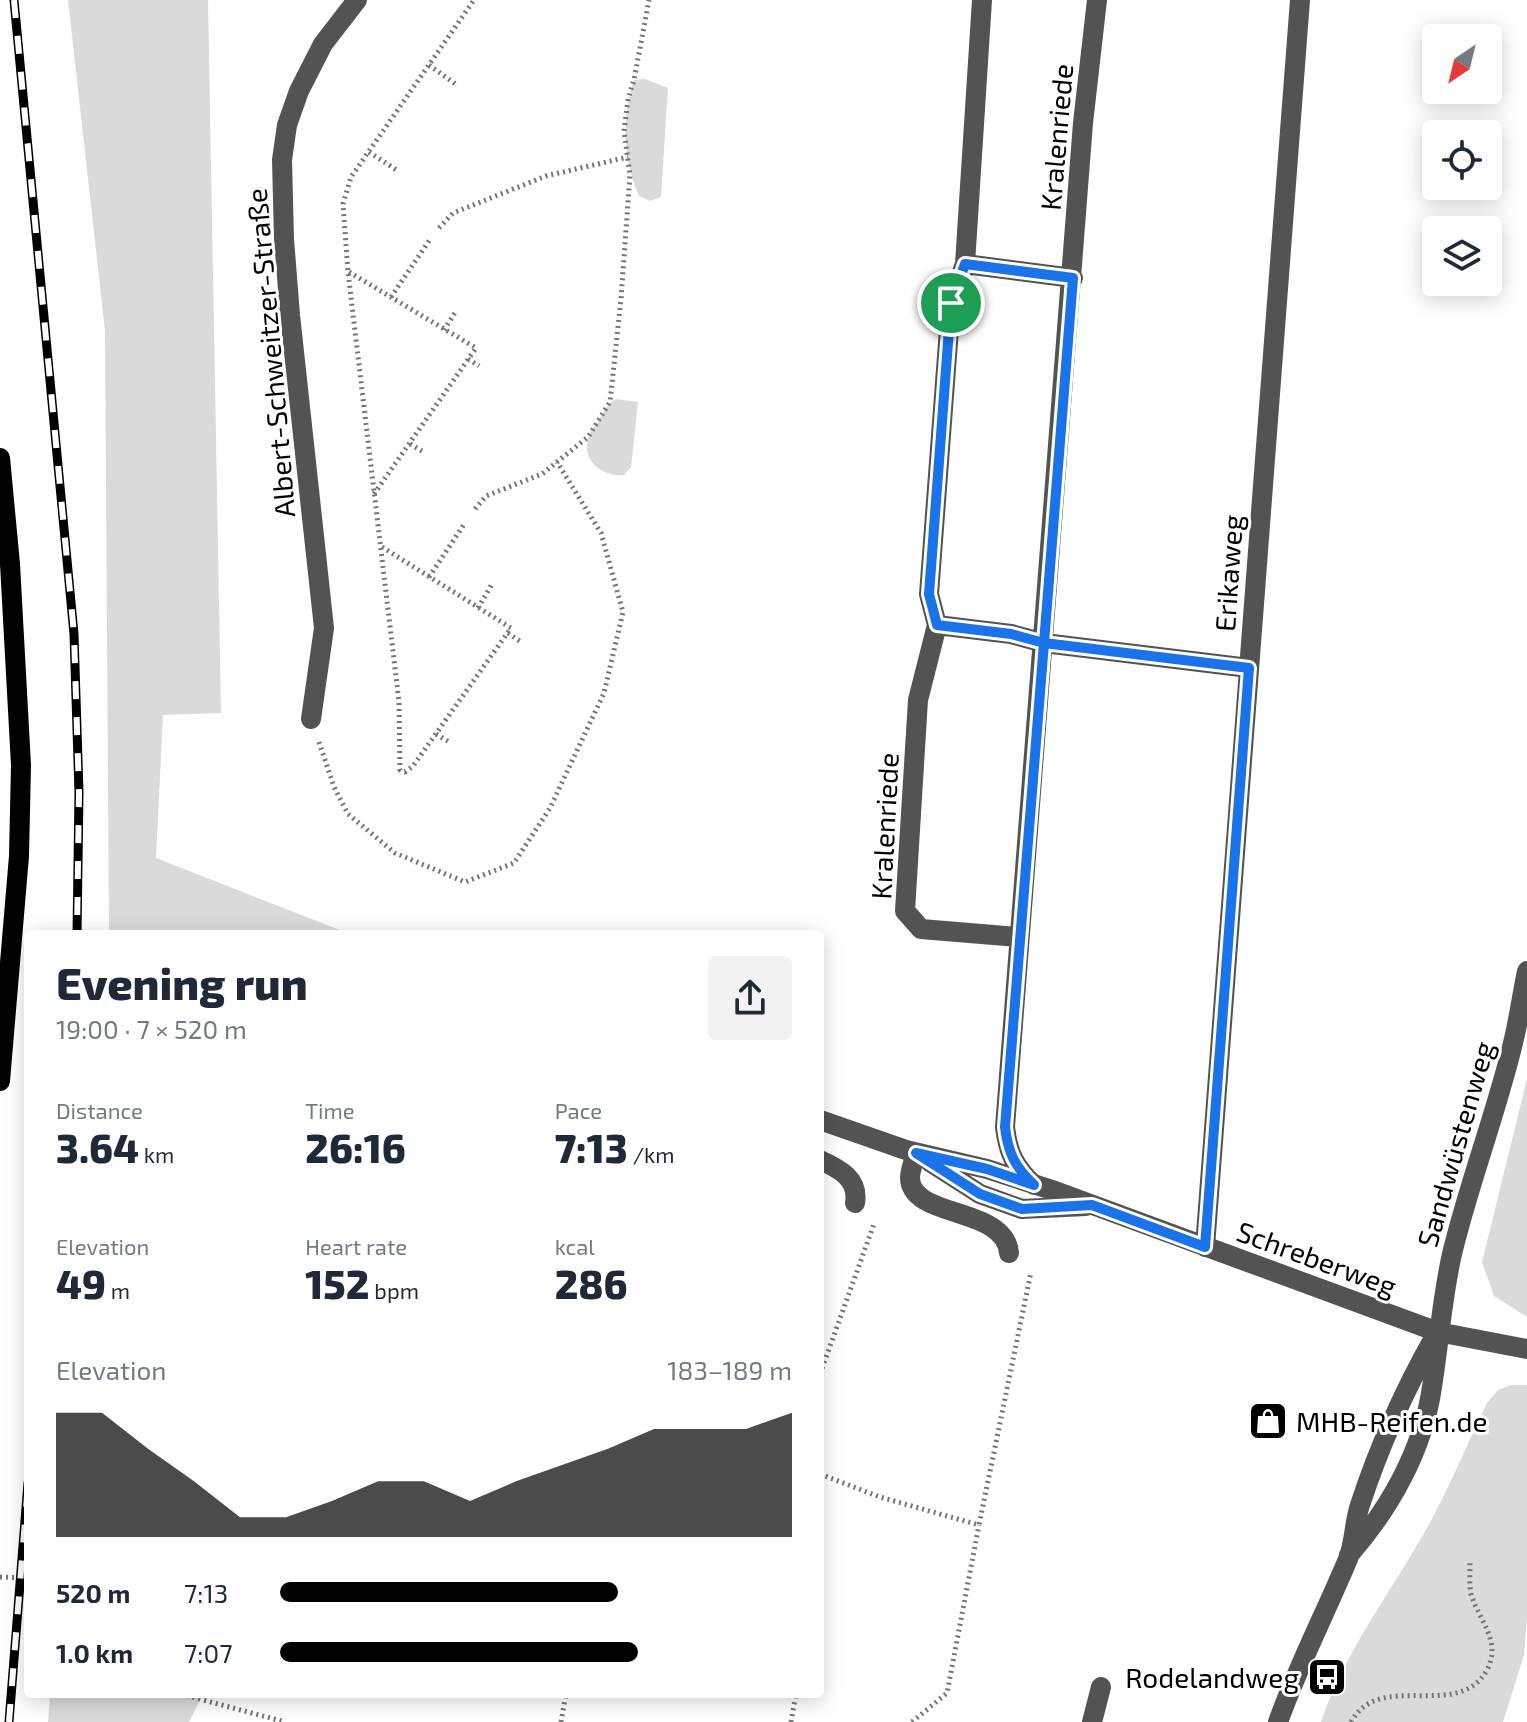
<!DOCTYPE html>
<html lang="en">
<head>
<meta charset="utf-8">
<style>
  body { margin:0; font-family:"Exo 2",sans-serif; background:#f2f2f3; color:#1f2937; height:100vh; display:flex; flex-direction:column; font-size:30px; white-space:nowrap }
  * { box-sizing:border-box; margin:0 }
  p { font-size:26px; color:#747a83 }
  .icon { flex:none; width:44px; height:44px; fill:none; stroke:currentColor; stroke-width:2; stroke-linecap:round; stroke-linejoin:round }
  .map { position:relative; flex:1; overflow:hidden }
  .side { position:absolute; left:24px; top:930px; width:800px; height:768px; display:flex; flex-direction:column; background:#fff; border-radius:8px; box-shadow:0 4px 20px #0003 }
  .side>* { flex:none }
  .needle { width:52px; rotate:215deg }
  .tools { position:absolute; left:1422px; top:24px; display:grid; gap:16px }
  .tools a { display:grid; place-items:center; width:80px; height:80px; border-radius:8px; background:#fff; box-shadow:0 4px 20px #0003; font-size:40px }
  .pin { position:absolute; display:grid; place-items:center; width:68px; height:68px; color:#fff; margin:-34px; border:4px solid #fff; border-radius:50%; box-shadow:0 2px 8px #0007 }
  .round { display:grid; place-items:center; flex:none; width:84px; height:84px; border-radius:8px; background:#f2f2f3 }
  .head { display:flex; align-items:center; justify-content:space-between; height:136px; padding:0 32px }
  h1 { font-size:44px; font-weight:800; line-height:60px }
  .metrics { display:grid; grid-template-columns:repeat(3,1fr); gap:12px; height:136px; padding:8px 32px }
  .metrics div { display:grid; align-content:center }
  .metrics b { font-size:40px; font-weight:800 }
  .metrics small { font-size:22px; font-weight:400 }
  .metrics p { font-size:22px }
  .chart { height:224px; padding:16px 32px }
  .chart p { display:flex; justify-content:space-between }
  .chart svg { width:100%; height:144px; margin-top:8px; fill:#000; opacity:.7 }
  ul { padding:0 32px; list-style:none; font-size:26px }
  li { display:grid; grid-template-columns:128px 96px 1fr; align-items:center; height:60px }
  li i { height:20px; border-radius:10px; background:#000 }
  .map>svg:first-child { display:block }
  .green { fill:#dadada }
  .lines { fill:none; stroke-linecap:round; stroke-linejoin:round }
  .path { stroke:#757575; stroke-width:5; stroke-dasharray:2 4; stroke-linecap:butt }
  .minor { stroke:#535353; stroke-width:20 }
  .major { stroke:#000; stroke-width:20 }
  .rail-casing { stroke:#000; stroke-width:9 }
  .rail { stroke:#fff; stroke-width:6; stroke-dasharray:18; stroke-linecap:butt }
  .route-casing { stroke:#fff; stroke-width:16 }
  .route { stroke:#1a73e8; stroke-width:10 }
  .labels { text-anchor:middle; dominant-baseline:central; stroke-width:6; stroke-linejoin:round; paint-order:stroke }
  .street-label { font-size:28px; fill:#000; stroke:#fff }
  .poi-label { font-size:28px; fill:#000; stroke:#fff; text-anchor:start }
</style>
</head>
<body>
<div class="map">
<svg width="1527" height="1722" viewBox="0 0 1527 1722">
  <rect width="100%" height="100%" fill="#fff"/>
  <path class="green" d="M 68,0 L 208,0 L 221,713 L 163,715 L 156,858 L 350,934 L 109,934 L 105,331 Z
    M 645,79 L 668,88 L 661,197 L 650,201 L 639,196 C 623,159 621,119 634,80 Z
    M 616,399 L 638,402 L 631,467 L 624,475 C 601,477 580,459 589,435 C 591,429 597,423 600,418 C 605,410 607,403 616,399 Z
    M 1527,1079 L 1527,1317 L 1494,1296 L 1482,1262 Z
    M 1511,1385 L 1527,1385 L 1527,1617 L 1524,1655 L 1503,1722 L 1321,1722 C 1346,1647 1397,1585 1434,1515 C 1453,1479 1469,1440 1487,1403 L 1498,1390 Z
    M 50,1694 L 203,1694 L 189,1722 L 48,1722 Z"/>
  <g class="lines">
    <path class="path" d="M 429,65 L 457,85
      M 369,152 L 398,171
      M 439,228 L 453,213 L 546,176 L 628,157
      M 349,272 L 476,348 L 374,494
      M 391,297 L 431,238
      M 444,330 L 456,311
      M 468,359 L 479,366
      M 410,444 L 422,451
      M 475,509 L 486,496 L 542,474 L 588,437 L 610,402 L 621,299 L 630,175 L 624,131 L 628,99 L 634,80 L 649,0
      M 382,547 L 511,628 L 413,766 L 405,772 L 400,770 L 399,702 L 348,272 L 343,204 L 351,177 L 474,0
      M 429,577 L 465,523
      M 478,608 L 492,584
      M 508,633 L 521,642
      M 436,734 L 451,743
      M 319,742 L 334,787 L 348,814 L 395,853 L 465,882 L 514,863 L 550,808 L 604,693 L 623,612 L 601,533 L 557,462
      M 820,1374 L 874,1224
      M 820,1474 L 880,1497 L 979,1525 L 1031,1272
      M 0,1577 L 28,1578
      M 181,1694 L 285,1722
      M 561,1722 L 566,1694
      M 791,1722 L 796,1694
      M 912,1722 L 947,1693 L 979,1525
      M 1351,1722 C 1380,1669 1458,1722 1487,1670 C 1502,1641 1479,1621 1471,1594 C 1469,1585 1470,1573 1470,1563"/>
    <path class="minor" d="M 982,0 L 965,264 L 951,303 L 929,594 L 937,625 L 918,700 L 905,911 L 921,929 L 1018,937
      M 965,264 L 1073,278
      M 937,625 L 1011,634 L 1044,643 L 1249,668
      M 311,719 L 324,628 L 290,315 L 284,239 L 282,160 L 287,125 L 299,91 L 323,44 L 357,0
      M 820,1120 L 906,1150 L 987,1169 L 1052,1190 L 1438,1332 L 1527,1349
      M 916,1153 C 914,1161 910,1170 910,1178 C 911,1219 1005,1206 1009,1253
      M 820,1160 C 840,1169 859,1179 855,1203
      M 930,1162 L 980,1194 L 1022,1209 L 1086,1206
      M 1034,1185 C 1015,1167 1008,1153 1005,1127 L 1083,123 L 1097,0
      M 1205,1247 L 1300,0
      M 1349,1555 C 1390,1508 1423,1450 1432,1387 C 1439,1343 1442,1298 1452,1254 C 1469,1183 1496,1114 1513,1043 C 1519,1019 1522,995 1527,971
      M 1092,1722 L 1101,1687
      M 1278,1722 C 1298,1666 1325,1614 1348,1559 C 1355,1542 1354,1522 1360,1505 C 1379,1447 1404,1391 1434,1338"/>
    <path class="major" d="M 0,458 L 10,564 L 21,765 L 19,856 L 0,1081"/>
    <defs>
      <path id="rail" d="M 14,0 L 74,634 L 79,793 L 77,934
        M 9,1722 L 28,1483"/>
    </defs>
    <use href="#rail" class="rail-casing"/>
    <use href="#rail" class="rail"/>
  </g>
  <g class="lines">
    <defs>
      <path id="route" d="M 951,303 L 929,594 L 937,625 L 1011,634 L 1044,643 L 1005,1127 C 1008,1153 1015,1167 1034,1185 L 987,1169 L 916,1153 L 980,1194 L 1022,1209 L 1092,1205 L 1205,1247 L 1249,668 L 1044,643 L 1073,278 L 965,264 L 951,303"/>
    </defs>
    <use href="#route" class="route-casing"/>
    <use href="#route" class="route"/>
  </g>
  <defs>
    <symbol id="shop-square" viewBox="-11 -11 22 22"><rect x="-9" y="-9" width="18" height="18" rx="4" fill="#000" stroke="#fff"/><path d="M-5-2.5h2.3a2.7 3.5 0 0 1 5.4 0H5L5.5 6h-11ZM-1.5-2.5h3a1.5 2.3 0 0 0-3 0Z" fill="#fff"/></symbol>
    <symbol id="bus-square" viewBox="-11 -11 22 22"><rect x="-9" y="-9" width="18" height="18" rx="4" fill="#000" stroke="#fff"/><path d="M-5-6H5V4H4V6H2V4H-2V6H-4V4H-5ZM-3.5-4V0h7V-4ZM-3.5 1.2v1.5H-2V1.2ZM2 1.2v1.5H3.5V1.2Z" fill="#fff"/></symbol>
  </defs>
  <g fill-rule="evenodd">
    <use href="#shop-square" x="1246" y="1399" width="44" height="44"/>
    <use href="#bus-square" x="1305" y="1655" width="44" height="44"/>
  </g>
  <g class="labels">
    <g class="street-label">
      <text transform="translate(1056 137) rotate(-85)">Kralenriede</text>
      <text transform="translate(270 353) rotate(-95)">Albert-Schweitzer-Straße</text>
      <text transform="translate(1228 573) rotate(-86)">Erikaweg</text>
      <text transform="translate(884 826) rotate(-87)">Kralenriede</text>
      <text transform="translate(1455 1144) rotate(-74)">Sandwüstenweg</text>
      <text transform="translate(1317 1258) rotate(20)">Schreberweg</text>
    </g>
    <g class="poi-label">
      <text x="1296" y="1421">MHB-Reifen.de</text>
      <text x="1299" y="1677" text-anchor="end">Rodelandweg</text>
    </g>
  </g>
</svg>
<div class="tools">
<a><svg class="needle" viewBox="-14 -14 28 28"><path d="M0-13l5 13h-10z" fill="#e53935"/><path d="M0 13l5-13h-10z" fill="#747a83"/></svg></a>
<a><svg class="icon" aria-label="locate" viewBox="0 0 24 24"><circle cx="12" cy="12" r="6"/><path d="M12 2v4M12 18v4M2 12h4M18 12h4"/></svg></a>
<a><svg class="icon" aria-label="layers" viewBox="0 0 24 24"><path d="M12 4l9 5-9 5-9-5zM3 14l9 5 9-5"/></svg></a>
</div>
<div class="pin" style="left:951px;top:303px;background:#1e9e55"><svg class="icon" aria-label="arrive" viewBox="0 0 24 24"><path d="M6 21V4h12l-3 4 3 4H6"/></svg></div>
<section class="side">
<div class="head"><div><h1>Evening run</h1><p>19:00 · 7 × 520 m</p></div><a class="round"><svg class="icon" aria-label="share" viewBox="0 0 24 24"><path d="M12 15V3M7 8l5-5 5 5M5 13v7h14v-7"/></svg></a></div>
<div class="metrics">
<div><p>Distance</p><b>3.64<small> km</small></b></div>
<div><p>Time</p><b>26:16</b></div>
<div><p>Pace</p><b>7:13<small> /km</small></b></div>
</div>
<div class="metrics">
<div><p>Elevation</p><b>49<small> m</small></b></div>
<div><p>Heart rate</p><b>152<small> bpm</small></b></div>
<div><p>kcal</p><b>286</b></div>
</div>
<div class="chart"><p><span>Elevation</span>183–189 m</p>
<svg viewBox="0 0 160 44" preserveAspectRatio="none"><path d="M0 44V6L10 6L20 17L30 27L40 38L50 38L60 33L70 27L80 27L90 33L100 27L110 22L120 17L130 11L140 11L150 11L160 6V44z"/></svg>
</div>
<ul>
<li><b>520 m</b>7:13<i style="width:66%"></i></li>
<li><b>1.0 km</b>7:07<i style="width:70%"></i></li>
</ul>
</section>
</div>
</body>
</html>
